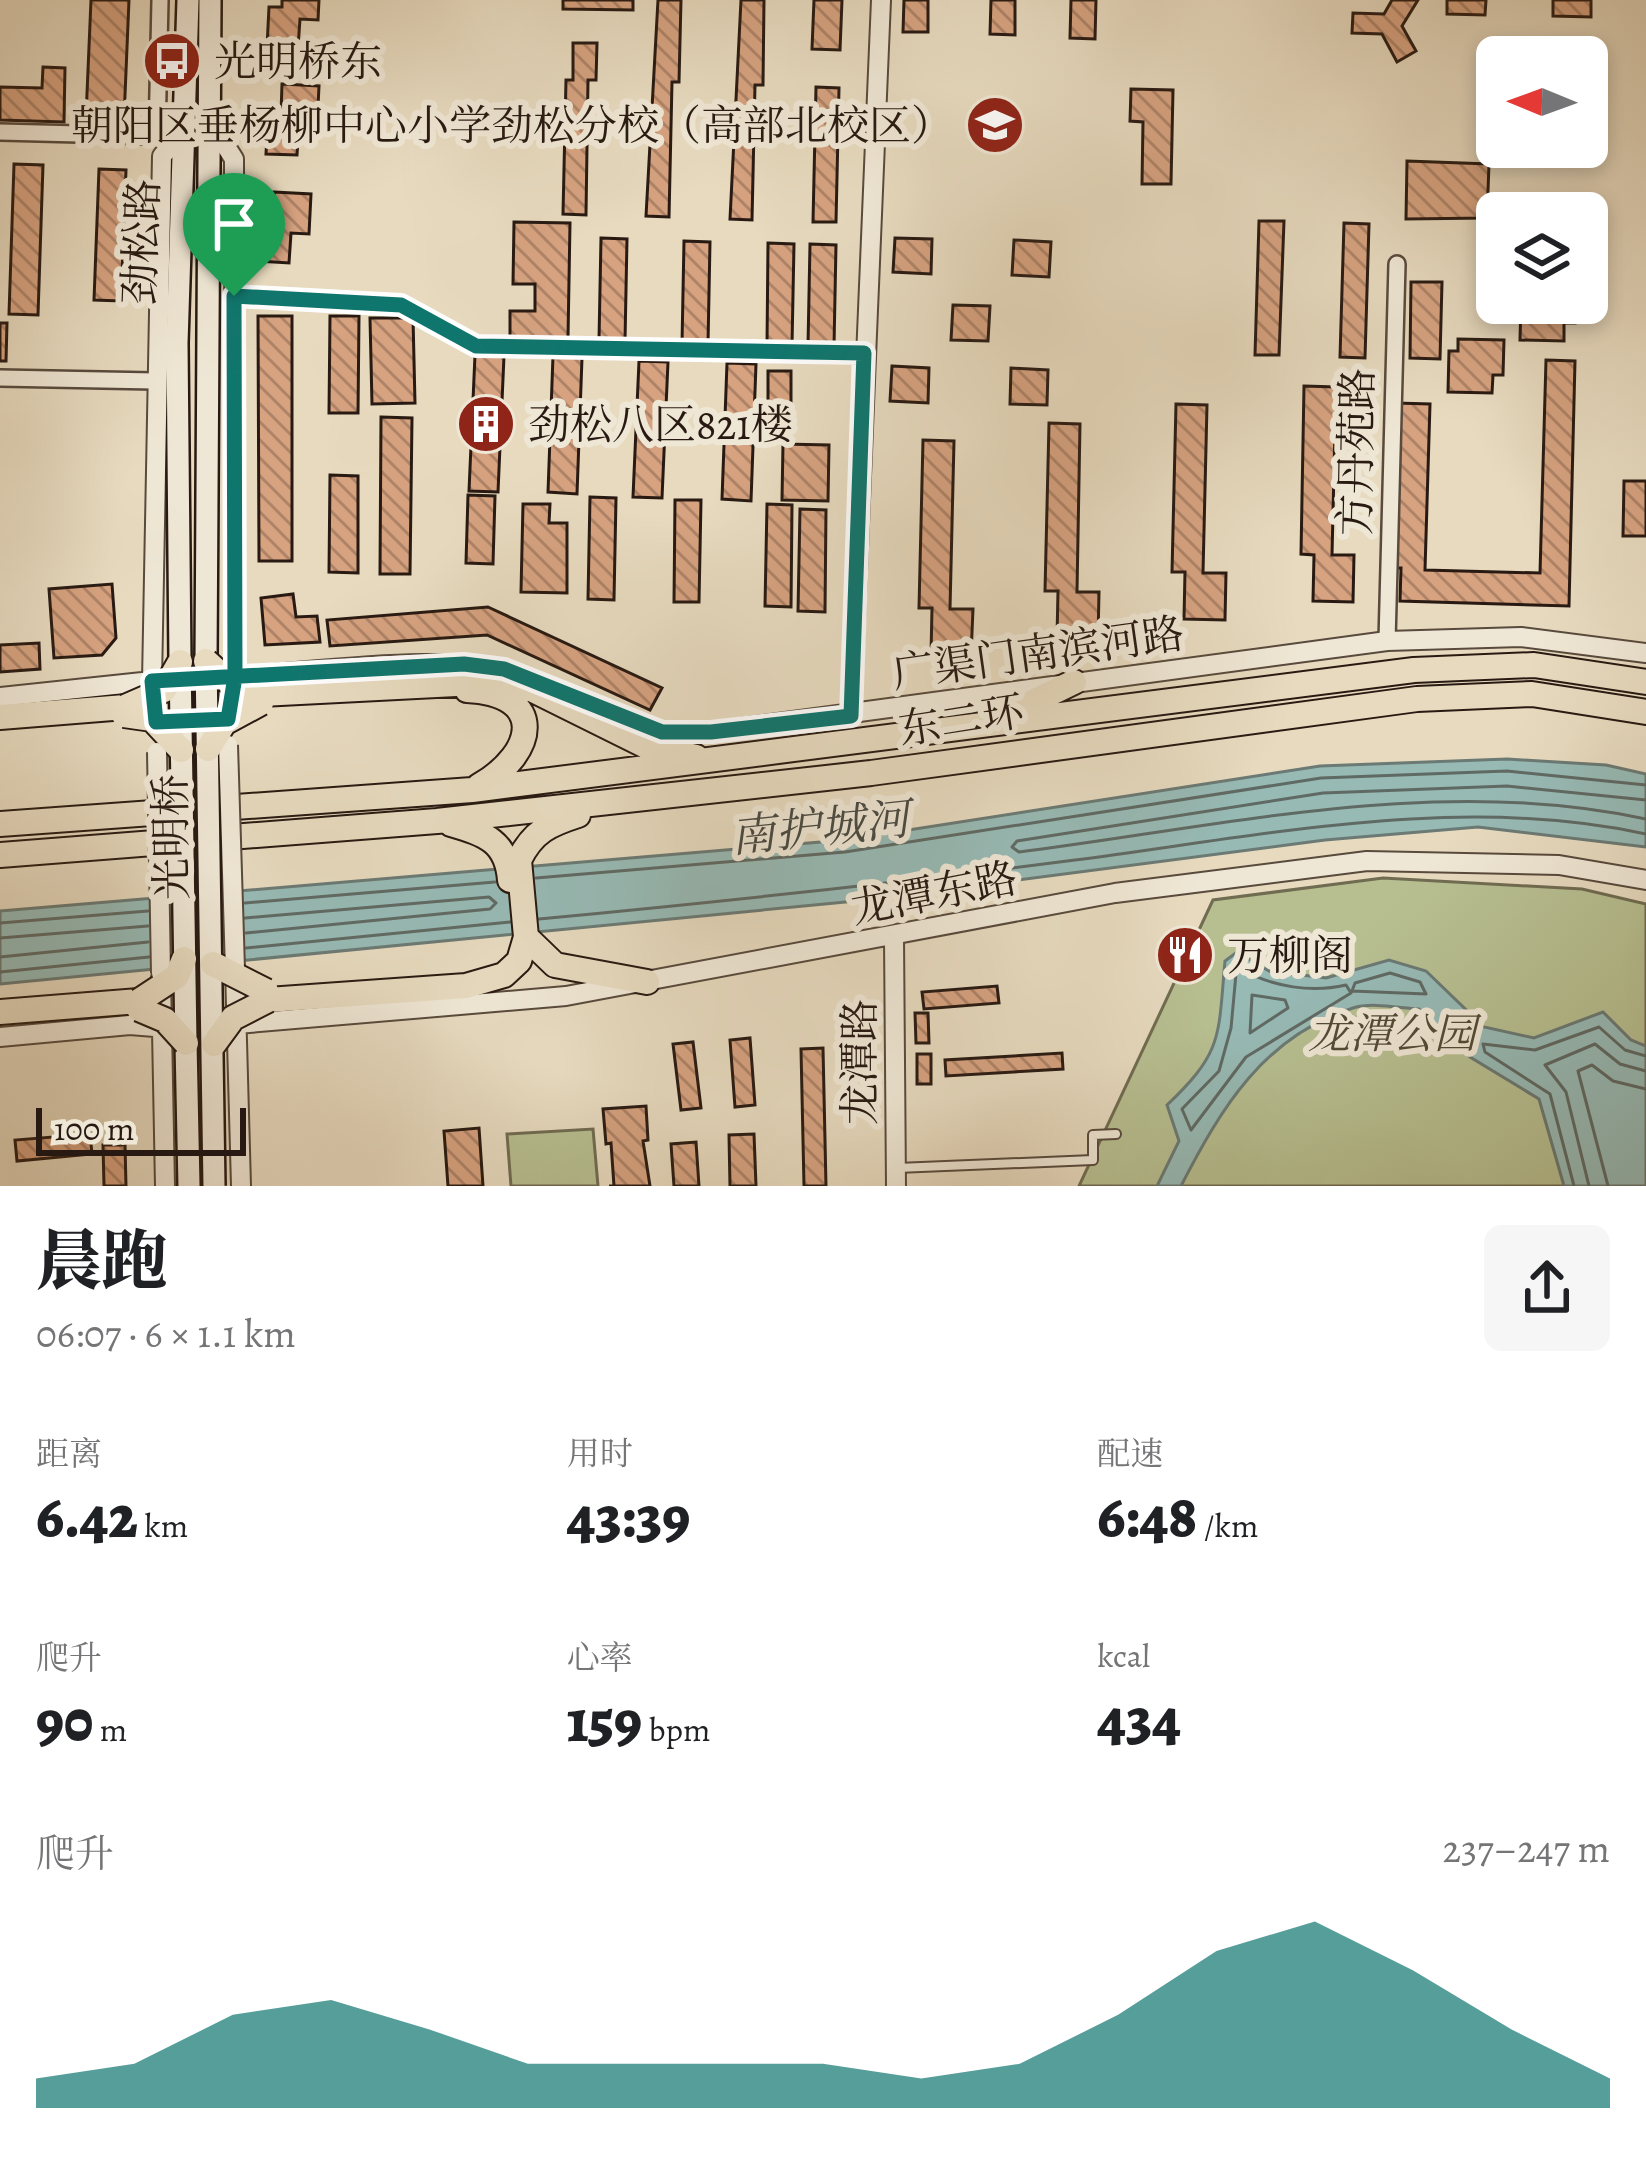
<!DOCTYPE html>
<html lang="zh">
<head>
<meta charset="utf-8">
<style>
  body { margin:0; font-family:Alegreya,"Noto Serif SC",serif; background:#f6f6f6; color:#202124; height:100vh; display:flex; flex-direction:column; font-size:45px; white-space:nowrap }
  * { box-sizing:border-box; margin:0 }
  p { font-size:39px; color:#757577 }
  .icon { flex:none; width:66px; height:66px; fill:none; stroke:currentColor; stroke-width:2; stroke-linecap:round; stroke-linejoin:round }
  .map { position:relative; height:1186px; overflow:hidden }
  .side { display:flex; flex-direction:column; background:#fff; flex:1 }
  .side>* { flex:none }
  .needle { width:78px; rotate:271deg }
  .fabs { position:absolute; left:1476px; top:36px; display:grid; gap:24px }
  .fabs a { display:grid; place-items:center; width:132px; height:132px; border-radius:18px; background:#fff; box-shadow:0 6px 18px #0003; font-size:60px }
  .scale { position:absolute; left:36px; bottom:30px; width:210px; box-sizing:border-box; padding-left:12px; border:6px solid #281a12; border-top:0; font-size:33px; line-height:42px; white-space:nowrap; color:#281a12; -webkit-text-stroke:9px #efe7d5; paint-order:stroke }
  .pin { position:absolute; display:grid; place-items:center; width:102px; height:102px; color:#fff; margin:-123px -51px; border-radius:50% 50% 50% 0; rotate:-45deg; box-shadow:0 0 12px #0007 }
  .pin .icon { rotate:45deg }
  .round { display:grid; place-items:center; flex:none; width:126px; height:126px; border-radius:18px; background:#f6f6f6 }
  .head { display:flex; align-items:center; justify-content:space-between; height:204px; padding:0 36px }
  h1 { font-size:66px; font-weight:800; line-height:90px }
  .stats { display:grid; grid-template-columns:repeat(3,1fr); gap:18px; height:204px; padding:12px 36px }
  .stats div { display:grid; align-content:center }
  .stats b { font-size:60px; font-weight:800 }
  .stats small { font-size:33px; font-weight:400 }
  .stats p { font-size:33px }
  .chart { height:336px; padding:24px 36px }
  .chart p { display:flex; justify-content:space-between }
  .chart svg { width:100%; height:216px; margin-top:12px; fill:#0f766e; opacity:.7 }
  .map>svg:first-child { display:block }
  .green { fill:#b7bf91; stroke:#706c52; stroke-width:3 }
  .water { fill:#97bab5; stroke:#6b7a74; stroke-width:3 }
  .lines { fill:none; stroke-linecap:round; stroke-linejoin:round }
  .shore { stroke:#606a64; stroke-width:3 }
  .building { fill:url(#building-back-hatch); stroke:#281a12; stroke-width:3 }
  .service-casing { stroke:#584a3d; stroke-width:12 }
  .minor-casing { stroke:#584a3d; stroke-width:20 }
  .tertiary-casing { stroke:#584a3d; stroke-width:22 }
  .secondary-casing { stroke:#281a12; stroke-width:26 }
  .trunk-casing { stroke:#281a12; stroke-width:28 }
  .service { stroke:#efe7d5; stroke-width:8 }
  .minor { stroke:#efe7d5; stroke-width:15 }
  .tertiary { stroke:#efe7d5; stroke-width:18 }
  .secondary { stroke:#efe7d5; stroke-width:21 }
  .trunk { stroke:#e7dabf; stroke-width:24 }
  .tertiary-bridge-casing { stroke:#584a3d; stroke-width:22; stroke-linecap:butt }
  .secondary-bridge-casing { stroke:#281a12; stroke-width:26; stroke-linecap:butt }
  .trunk-bridge-casing { stroke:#281a12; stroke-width:28; stroke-linecap:butt }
  .tertiary-bridge { stroke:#efe7d5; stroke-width:18 }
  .secondary-bridge { stroke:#efe7d5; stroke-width:21 }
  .trunk-bridge { stroke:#e7dabf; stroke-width:24 }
  .route-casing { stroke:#fff; stroke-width:24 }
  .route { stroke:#0f766e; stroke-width:15 }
  .labels { text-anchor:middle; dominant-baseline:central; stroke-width:12; stroke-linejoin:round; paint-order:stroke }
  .poi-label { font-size:42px; fill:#281a12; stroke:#efe7d5; text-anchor:start }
  .street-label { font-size:42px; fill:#281a12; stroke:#efe7d5 }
  .park-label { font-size:42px; font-style:italic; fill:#534c38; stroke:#efe7d5 }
  .water-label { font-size:45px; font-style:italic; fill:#494a43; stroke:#efe7d5 }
</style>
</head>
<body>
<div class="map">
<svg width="1646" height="1186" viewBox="0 0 1646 1186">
  <defs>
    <pattern id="building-back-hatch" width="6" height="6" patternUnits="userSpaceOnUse" patternTransform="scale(3)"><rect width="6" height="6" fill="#d6a280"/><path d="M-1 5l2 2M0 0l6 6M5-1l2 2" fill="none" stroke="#ae8367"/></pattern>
  </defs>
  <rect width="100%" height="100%" fill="#e7dabf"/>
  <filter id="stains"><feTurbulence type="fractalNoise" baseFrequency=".00167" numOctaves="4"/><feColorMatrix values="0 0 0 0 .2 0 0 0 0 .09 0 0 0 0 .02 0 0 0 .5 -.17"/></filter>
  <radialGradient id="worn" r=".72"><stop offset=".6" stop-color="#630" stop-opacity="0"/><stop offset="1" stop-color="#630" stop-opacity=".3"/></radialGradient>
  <path class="green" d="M 1383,878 L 1582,889 L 1646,904 L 1646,1186 L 1079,1186 L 1213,900 Z
    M 593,1129 L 598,1186 L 511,1186 L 507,1134 Z"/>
  <path class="water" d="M 1507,759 L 1606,765 L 1646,774 L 1646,847 L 1478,827 L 1325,840 L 856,901 L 0,984 L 0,911 L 844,840 L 1320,766 Z
    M 1237,952 L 1269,971 L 1326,978 L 1389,960 L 1426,971 L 1484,1027 L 1534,1038 L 1603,1012 L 1631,1040 L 1646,1046 L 1646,1186 L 1564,1186 L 1539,1099 L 1470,1057 L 1419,1009 C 1399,1008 1372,1002 1353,1008 C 1264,1036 1221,1108 1181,1186 L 1157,1186 L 1179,1141 L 1167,1105 C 1224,1051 1218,1036 1225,961 Z"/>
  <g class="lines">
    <path class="shore" d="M 1646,800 L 1507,786 L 1323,793 L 1017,841 L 1012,847 L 1019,852 C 1223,826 1442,774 1646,819
      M 536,878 L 845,852 L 1321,778 L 1507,771 L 1646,785
      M 245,903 L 495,882
      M 245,918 L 489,897 L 496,903 L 490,909 L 246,933
      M 539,919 C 718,902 897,883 1075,860 C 1262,836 1459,793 1646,834
      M 0,923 L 148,911
      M 0,938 L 148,926
      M 246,948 L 510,922
      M 0,957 L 148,942
      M 1243,970 C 1273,987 1312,993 1346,985 L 1351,993 L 1246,1057 L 1191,1130 L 1182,1109 L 1219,1071 L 1231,1028 L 1236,974 Z
      M 0,972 L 149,957
      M 1390,973 L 1420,982 L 1426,994 L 1352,991 L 1355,983 Z
      M 1252,995 L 1285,1000 L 1288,1008 L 1250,1033 Z
      M 1574,1186 L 1550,1094 L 1485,1052 L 1483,1044 L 1535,1050 L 1599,1027 L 1625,1050 L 1646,1056
      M 1589,1186 L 1566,1092 L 1545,1065 L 1595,1044 L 1620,1064 L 1646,1071
      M 1608,1186 L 1578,1071 L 1592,1065 L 1613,1081 L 1646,1089"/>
  </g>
  <path class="building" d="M 91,0 L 129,0 L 124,119 L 86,117 Z
    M 282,0 L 319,0 L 318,20 L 300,19 L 298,48 L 267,47 L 269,7 L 282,7 Z
    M 563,0 L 633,0 L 633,10 L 563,9 Z
    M 658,0 L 681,0 L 679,82 L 672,82 L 669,217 L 646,216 Z
    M 741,0 L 764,0 L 763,85 L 755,85 L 752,220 L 730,219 Z
    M 814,0 L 842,0 L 840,50 L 812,49 Z
    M 904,0 L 928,0 L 928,32 L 903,32 Z
    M 991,0 L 1015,0 L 1015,35 L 990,34 Z
    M 1071,0 L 1096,0 L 1095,39 L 1070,38 Z
    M 1392,0 L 1418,0 L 1402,26 L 1416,51 L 1397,62 L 1382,34 L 1352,33 L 1353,13 L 1384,14 Z
    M 1447,0 L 1486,0 L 1485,15 L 1447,14 Z
    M 1553,0 L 1591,0 L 1591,17 L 1553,16 Z
    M 573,43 L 597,43 L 596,80 L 588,80 L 586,215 L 563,214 L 566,80 L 573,80 Z
    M 43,67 L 65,68 L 64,122 L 0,120 L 0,87 L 42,88 Z
    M 1587,68 L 1600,68 L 1600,131 L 1587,131 Z
    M 282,84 L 319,86 L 317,126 L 299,125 L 297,155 L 266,154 L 268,114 L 281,114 Z
    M 816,87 L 839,88 L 836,222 L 813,222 Z
    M 1131,89 L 1173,90 L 1171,184 L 1142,184 L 1143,122 L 1130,121 Z
    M 1407,161 L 1489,164 L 1487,218 L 1406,219 Z
    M 14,164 L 43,165 L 38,315 L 9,314 Z
    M 99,169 L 126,170 L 121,301 L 94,300 Z
    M 274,192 L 311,194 L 309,234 L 291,233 L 289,263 L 258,261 L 260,221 L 273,222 Z
    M 1259,221 L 1284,221 L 1279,355 L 1255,355 Z
    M 514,222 L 570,223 L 568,338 L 510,337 L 510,311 L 535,311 L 535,284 L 513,284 Z
    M 1344,223 L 1369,224 L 1365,358 L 1340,357 Z
    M 601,238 L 627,239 L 625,341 L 599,340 Z
    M 895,238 L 932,239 L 931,274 L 893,272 Z
    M 1014,240 L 1051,242 L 1049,277 L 1012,275 Z
    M 684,241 L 710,242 L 708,344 L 682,344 Z
    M 768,243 L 794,244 L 792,346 L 767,345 Z
    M 810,244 L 836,245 L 834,347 L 808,346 Z
    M 1411,282 L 1442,282 L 1440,359 L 1410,358 Z
    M 1521,303 L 1575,303 L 1575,323 L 1564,323 L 1564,341 L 1520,340 Z
    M 953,305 L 990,306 L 988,341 L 951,340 Z
    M 258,316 L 292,316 L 292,561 L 259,561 Z
    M 330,316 L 359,316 L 358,413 L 329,413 Z
    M 370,318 L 413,318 L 415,403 L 372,404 Z
    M 0,323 L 7,323 L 6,361 L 0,361 Z
    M 1458,339 L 1504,340 L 1503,375 L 1493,375 L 1492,393 L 1448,392 L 1449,351 L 1458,351 Z
    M 475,355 L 504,356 L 498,492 L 469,491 Z
    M 553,356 L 582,358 L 577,494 L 548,492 Z
    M 1546,360 L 1575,361 L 1569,606 L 1400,601 L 1401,568 L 1392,568 L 1396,403 L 1430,404 L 1425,570 L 1540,573 Z
    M 639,361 L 668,362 L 662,498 L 633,497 Z
    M 727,363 L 756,364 L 751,501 L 722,499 Z
    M 892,366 L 929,368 L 928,403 L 890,401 Z
    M 1011,368 L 1048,370 L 1047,405 L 1010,404 Z
    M 768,371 L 791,371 L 791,431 L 768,431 Z
    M 1304,386 L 1336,387 L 1332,555 L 1354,555 L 1353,602 L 1313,601 L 1314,555 L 1301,554 Z
    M 1176,404 L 1207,405 L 1203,573 L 1226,573 L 1225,620 L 1184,619 L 1185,572 L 1172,572 Z
    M 381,417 L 412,418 L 410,574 L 380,574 Z
    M 1049,423 L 1080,424 L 1077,592 L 1099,592 L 1098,639 L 1057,638 L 1058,591 L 1045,591 Z
    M 923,440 L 954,441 L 950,609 L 973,609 L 971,656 L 931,655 L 932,608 L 919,608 Z
    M 783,444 L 829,445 L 828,501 L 782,500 Z
    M 330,475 L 358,476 L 358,573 L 329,572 Z
    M 1624,481 L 1646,481 L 1646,536 L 1623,536 Z
    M 468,495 L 495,496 L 493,564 L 466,563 Z
    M 590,497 L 616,498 L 614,600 L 588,599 Z
    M 675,500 L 701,500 L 699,602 L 674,602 Z
    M 523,504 L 550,504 L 549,523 L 567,523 L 567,593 L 521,592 Z
    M 767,504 L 792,505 L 791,607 L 765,606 Z
    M 800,509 L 826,510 L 825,612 L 798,611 Z
    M 112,584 L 116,638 L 102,655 L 54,658 L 49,589 Z
    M 293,594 L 296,617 L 317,616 L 320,642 L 265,645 L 261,598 Z
    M 488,607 L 662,688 L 650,710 L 487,635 L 330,646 L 327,620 Z
    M 39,643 L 40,669 L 0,672 L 0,645 Z
    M 997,986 L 999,1003 L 924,1009 L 922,992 Z
    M 915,1013 L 928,1013 L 929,1043 L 916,1043 Z
    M 750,1038 L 755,1105 L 735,1107 L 730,1040 Z
    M 693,1042 L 701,1108 L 681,1110 L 673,1044 Z
    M 823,1048 L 826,1186 L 804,1186 L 801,1049 Z
    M 1062,1053 L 1063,1069 L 946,1076 L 945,1060 Z
    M 917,1054 L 931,1054 L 931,1084 L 917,1084 Z
    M 646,1106 L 648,1140 L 643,1141 L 650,1186 L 609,1186 L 614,1186 L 611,1143 L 606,1144 L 603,1109 Z
    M 479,1128 L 483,1186 L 448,1186 L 444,1131 Z
    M 90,1134 L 92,1154 L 17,1161 L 15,1140 Z
    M 754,1134 L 756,1186 L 730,1186 L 729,1135 Z
    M 696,1142 L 699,1186 L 674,1186 L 671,1144 Z
    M 103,1145 L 125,1145 L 126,1186 L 104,1186 Z"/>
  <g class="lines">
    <defs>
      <path id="service" d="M 897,1168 L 1093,1160 L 1093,1135 L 1116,1134"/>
      <path id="minor" d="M 0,132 L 157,136 L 160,0
        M 234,296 L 401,305 L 477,346 L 864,353
        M 0,378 L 154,381
        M 1387,641 L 1397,264"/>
      <path id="tertiary" d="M 207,117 L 234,159 L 235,677 C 311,673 459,649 525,678
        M 0,697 L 152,681 L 162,156 L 184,130
        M 589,705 L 662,732 L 711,732 L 1387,641 L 1521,637 L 1646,653
        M 851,715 L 881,0
        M 167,721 L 228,719 L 235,677 L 168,680
        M 894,938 L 896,1186
        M 235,969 L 241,1186
        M 161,978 L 165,1186
        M 229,1029 L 237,1024 L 566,996 L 1115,893 L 1367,861 L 1559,865 L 1646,880
        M 0,1037 L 130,1025 L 167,1028"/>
      <path id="secondary" d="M 206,661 L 210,0
        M 180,662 L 177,343 L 188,0
        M 186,1043 L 189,1186"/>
      <path id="trunk" d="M 467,690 C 547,694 537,753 479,786
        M 261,694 L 515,681 L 646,746 L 696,757
        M 1006,715 L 1074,682
        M 0,717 L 125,707
        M 0,824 L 472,790 L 1414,670 L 1534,665 L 1646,682
        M 451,824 C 485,834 507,841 510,880
        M 0,855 L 437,821 L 871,773 L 1417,699 L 1532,694 L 1646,712
        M 526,937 L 555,965 L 647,982
        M 268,1000 L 466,986 L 504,975 L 519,961 L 526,937 L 519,860 C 533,831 550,824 578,815
        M 0,1012 L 139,1001"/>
    </defs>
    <use href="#service" class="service-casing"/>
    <use href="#minor" class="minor-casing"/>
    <use href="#tertiary" class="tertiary-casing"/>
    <use href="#secondary" class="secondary-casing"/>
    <use href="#trunk" class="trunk-casing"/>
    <use href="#service" class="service"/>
    <use href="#minor" class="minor"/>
    <use href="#tertiary" class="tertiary"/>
    <use href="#secondary" class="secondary"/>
    <use href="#trunk" class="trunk"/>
    <defs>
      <path id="tertiary-bridge" d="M 228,745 L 235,969
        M 157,752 L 161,973"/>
      <path id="secondary-bridge" d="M 206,661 L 214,1186
        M 180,662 L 186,1043"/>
      <path id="trunk-bridge" d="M 206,661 L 230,683 L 261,694
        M 125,707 L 164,690 L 180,662
        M 124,715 L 152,719 L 181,750
        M 208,749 L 224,723 L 261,703
        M 213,964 L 266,991
        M 139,1001 L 177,976 L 184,959
        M 139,1009 L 165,1020 L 186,1043
        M 214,1044 L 233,1018 L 268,1000"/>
    </defs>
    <use href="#tertiary-bridge" class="tertiary-bridge-casing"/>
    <use href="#secondary-bridge" class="secondary-bridge-casing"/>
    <use href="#trunk-bridge" class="trunk-bridge-casing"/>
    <use href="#tertiary-bridge" class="tertiary-bridge"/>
    <use href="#secondary-bridge" class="secondary-bridge"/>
    <use href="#trunk-bridge" class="trunk-bridge"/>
  </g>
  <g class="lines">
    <defs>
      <path id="route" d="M 234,296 L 235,677 L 228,719 L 156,722 L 152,681 L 464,664 L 504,669 L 662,732 L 711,732 L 851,716 L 864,353 L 476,346 L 401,305 L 234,296"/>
    </defs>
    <use href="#route" class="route-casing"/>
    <use href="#route" class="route"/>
  </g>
  <defs>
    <symbol id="bus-disc" viewBox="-11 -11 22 22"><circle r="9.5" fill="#8f2418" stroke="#efe7d5"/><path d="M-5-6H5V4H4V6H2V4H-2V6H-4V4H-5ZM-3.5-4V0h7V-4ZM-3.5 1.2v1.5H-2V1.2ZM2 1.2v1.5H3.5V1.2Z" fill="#fff"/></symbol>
    <symbol id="school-disc" viewBox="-11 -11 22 22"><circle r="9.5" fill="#8f2418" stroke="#efe7d5"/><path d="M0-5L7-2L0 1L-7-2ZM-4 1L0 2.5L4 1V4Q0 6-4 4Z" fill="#fff"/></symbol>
    <symbol id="building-disc" viewBox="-11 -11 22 22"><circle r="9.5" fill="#8f2418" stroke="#efe7d5"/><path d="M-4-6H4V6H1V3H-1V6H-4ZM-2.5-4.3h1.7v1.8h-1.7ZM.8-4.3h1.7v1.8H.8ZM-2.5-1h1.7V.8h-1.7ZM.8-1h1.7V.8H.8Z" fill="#fff"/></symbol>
    <symbol id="restaurant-disc" viewBox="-11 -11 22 22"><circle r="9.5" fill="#8f2418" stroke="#efe7d5"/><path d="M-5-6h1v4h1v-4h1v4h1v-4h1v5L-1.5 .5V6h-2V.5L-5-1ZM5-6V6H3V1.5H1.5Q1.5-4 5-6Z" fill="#fff"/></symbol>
  </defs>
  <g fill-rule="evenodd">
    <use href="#bus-disc" x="139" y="28" width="66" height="66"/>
    <use href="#school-disc" x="962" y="92" width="66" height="66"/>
    <use href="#building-disc" x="453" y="391" width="66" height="66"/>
    <use href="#restaurant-disc" x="1152" y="922" width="66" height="66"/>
  </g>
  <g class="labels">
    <g class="poi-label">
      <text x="214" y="61">光明桥东</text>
      <text x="953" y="125" text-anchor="end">朝阳区垂杨柳中心小学劲松分校（高部北校区）</text>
      <text x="528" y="424">劲松八区821楼</text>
      <text x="1227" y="955">万柳阁</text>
    </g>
    <g class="street-label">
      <text transform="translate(141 242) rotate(-88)">劲松路</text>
      <text transform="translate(1356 452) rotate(-89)">方丹苑路</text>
      <text transform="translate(1038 653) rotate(-8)">广渠门南滨河路</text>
      <text transform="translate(961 720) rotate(-9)">东二环</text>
      <text transform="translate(171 837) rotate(-91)">光明桥</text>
      <text transform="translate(934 893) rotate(-11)">龙潭东路</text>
      <text transform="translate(859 1062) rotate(-90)">龙潭路</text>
    </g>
    <g class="park-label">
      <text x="1392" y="1033">龙潭公园</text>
    </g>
    <g class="water-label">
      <text transform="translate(820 828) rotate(-6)">南护城河</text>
    </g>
  </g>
  <rect width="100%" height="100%" filter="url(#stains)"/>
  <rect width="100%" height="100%" fill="url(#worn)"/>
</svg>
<div class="fabs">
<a><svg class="needle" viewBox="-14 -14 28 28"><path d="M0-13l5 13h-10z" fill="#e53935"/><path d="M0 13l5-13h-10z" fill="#757577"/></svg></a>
<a><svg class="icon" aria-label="layers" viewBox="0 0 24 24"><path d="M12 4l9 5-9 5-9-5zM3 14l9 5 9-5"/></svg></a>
</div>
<div class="scale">100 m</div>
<div class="pin" style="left:234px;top:296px;background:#1e9e55"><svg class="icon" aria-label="arrive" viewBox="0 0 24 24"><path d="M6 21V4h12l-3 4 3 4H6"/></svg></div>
</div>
<section class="side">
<div class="head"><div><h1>晨跑</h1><p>06:07 · 6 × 1.1 km</p></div><a class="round"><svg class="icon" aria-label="share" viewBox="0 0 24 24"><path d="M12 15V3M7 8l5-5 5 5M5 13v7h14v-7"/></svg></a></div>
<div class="stats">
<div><p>距离</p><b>6.42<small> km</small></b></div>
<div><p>用时</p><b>43:39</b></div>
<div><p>配速</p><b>6:48<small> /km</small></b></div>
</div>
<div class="stats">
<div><p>爬升</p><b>90<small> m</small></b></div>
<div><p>心率</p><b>159<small> bpm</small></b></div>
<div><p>kcal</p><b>434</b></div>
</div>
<div class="chart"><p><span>爬升</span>237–247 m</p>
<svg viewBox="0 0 160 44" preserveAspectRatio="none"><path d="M0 44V38L10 35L20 25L30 22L40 28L50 35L60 35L70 35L80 35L90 38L100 35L110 25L120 12L130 6L140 16L150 28L160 38V44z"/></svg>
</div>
</section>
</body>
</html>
